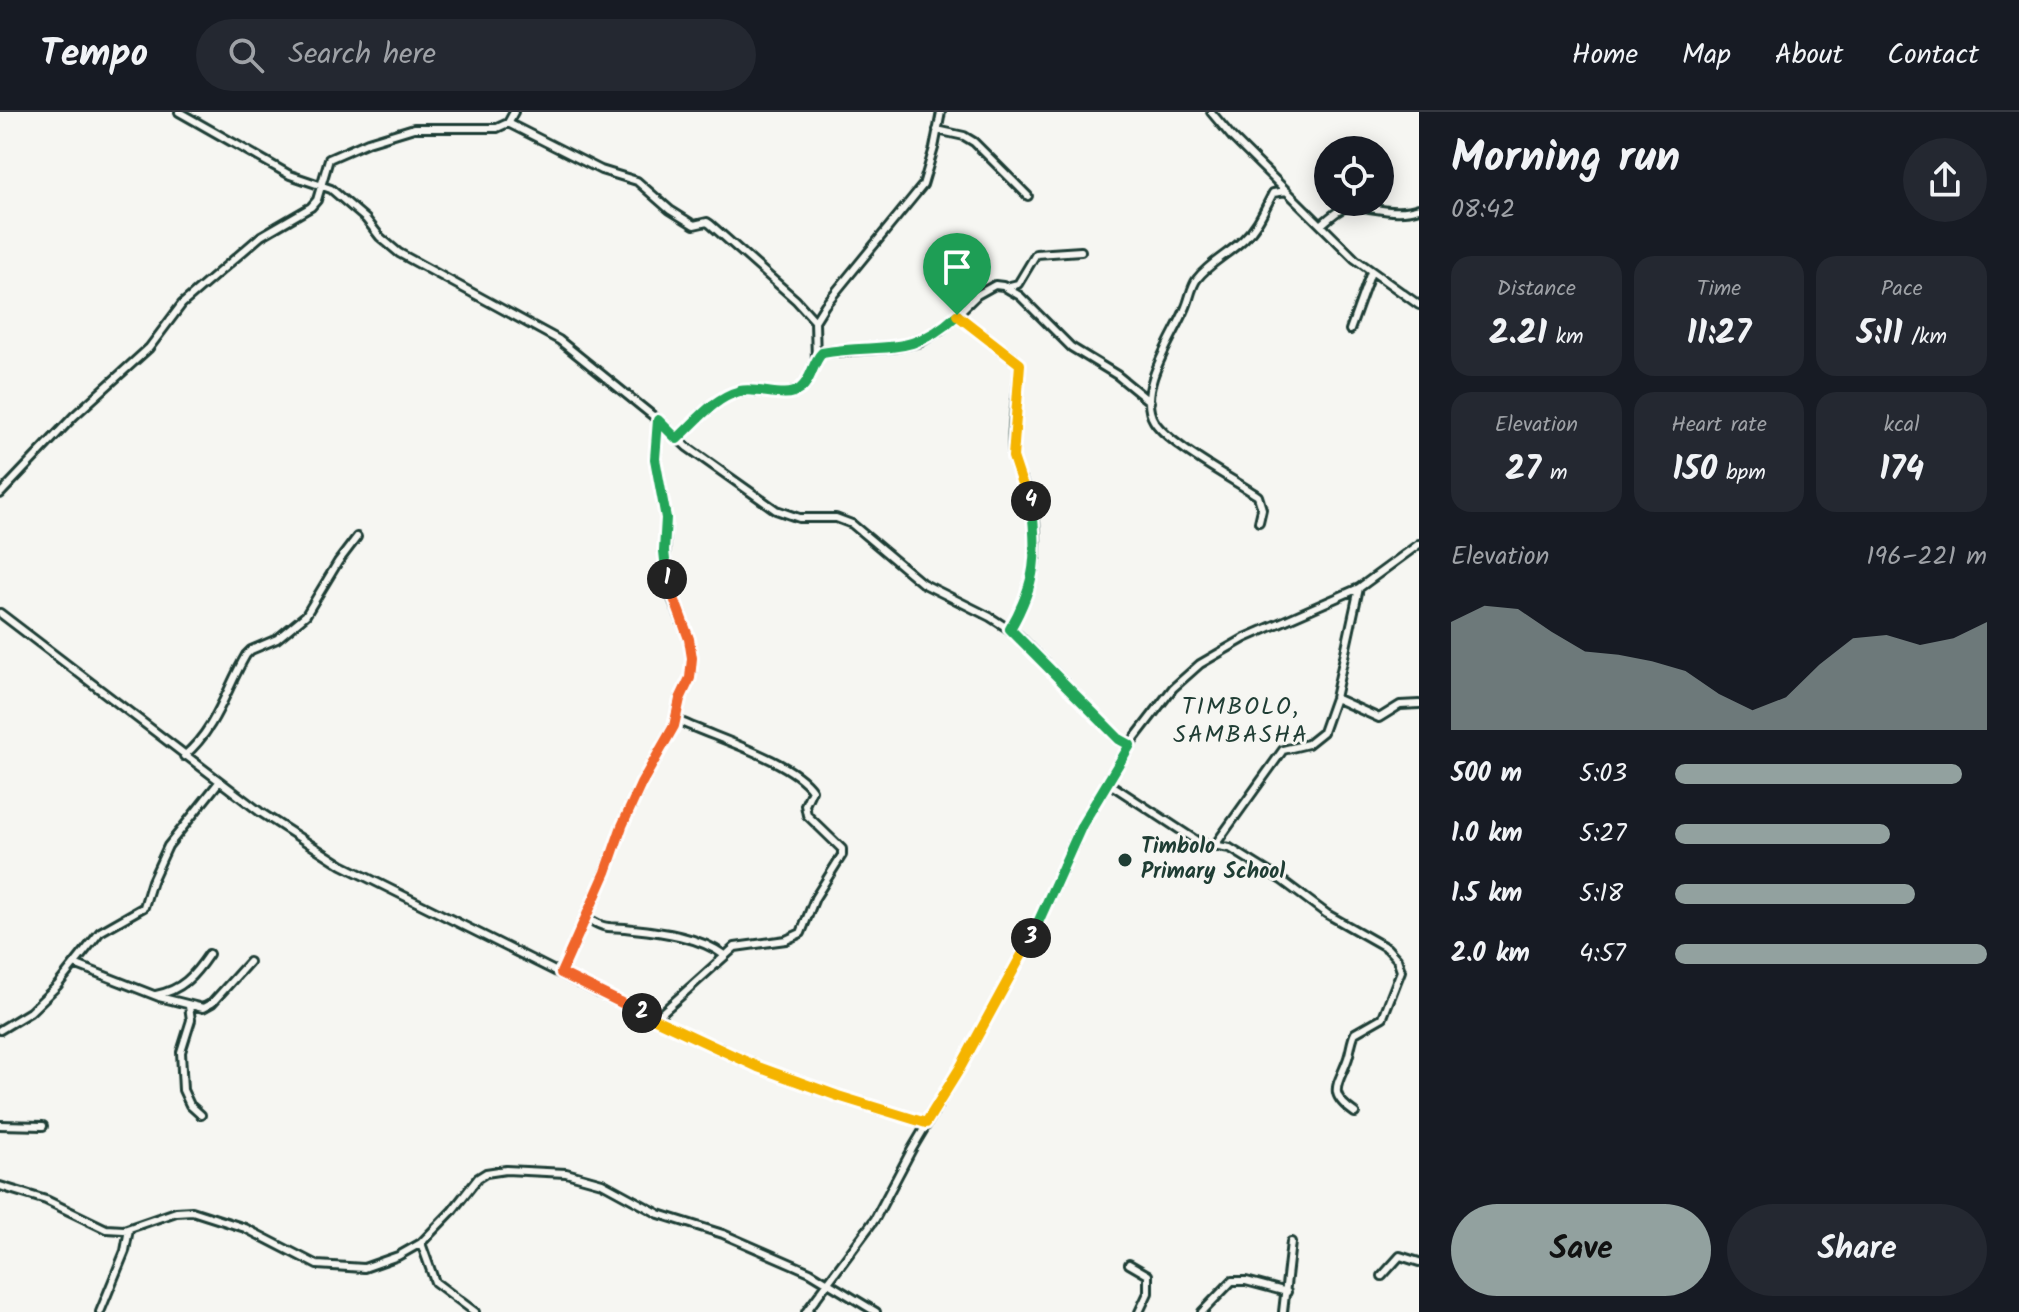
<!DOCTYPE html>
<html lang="en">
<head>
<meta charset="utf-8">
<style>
  body { margin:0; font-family:Kalam,sans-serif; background:#242831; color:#f1f3f6; height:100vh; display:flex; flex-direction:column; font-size:30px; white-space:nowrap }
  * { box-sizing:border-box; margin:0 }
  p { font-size:26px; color:#9ea1a6 }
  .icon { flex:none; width:44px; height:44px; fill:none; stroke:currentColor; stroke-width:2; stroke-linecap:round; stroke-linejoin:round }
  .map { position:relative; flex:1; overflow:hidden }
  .panel { display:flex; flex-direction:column; background:#171b24; width:600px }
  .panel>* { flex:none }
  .fabs { position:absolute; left:1314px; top:24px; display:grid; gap:16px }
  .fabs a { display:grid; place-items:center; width:80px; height:80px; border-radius:50%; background:#171b24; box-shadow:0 4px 20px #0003; font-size:40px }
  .pin { position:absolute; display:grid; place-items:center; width:68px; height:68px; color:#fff; margin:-82px -34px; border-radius:50% 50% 50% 0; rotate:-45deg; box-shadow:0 0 8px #0007 }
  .pin .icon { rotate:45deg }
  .km { position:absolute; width:40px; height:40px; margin:-20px; border-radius:50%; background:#222; color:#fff; font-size:22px; line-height:40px; text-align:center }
  .round { display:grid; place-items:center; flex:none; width:84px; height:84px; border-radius:42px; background:#242831 }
  .head { display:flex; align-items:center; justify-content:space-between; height:136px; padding:0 32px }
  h1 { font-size:44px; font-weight:700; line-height:60px }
  .stats { display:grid; grid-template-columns:repeat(3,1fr); gap:12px; height:136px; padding:8px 32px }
  .stats div { display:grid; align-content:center; border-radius:20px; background:#242831; text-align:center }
  .stats b { font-size:34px; font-weight:700 }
  .stats small { font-size:22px; font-weight:400 }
  .stats p { font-size:22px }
  .chart { height:224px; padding:16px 32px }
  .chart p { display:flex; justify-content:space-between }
  .chart svg { width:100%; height:144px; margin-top:8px; fill:#92a19f; opacity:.7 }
  .button { display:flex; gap:16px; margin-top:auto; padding:16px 32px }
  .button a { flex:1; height:92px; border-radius:48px; background:#92a19f; color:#111; font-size:32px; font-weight:700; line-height:92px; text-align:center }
  .button a+a { background:#242831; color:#f1f3f6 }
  ul { padding:0 32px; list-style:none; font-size:26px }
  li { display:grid; grid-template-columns:128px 96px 1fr; align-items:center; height:60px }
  li i { height:20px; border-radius:10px; background:#92a19f }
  header { display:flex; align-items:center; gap:48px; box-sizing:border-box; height:112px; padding:0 40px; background:#171b24; border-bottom:2px solid #363941 }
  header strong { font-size:38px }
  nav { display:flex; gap:44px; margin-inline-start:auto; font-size:28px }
  .search { width:560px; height:72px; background:#242831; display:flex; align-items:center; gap:20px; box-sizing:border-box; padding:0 28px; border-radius:44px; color:#9ea1a6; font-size:30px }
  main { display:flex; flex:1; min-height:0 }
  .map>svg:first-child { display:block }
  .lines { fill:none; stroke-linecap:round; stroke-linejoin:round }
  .street-casing { stroke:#1f3d34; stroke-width:12 }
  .street { stroke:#f6f6f2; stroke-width:6 }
  .split-1-casing { stroke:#fff; stroke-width:16 }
  .split-2-casing { stroke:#fff; stroke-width:16 }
  .split-3-casing { stroke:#fff; stroke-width:16 }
  .split-4-casing { stroke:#fff; stroke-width:16 }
  .split-5-casing { stroke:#fff; stroke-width:16 }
  .split-1 { stroke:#22a559; stroke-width:10 }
  .split-2 { stroke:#f0652b; stroke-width:10 }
  .split-3 { stroke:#f5b400; stroke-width:10 }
  .split-4 { stroke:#22a559; stroke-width:10 }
  .split-5 { stroke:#f5b400; stroke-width:10 }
  .poi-dot { fill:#1f3d34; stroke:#f6f6f2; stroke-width:3 }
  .labels { text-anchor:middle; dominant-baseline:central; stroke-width:6; stroke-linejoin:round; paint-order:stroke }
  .poi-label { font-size:22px; font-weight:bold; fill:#1f3d34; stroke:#f6f6f2; text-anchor:start }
  .neighbourhood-label { font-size:24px; letter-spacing:2px; fill:#1f3d34; stroke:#f6f6f2 }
</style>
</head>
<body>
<header>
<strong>Tempo</strong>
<div class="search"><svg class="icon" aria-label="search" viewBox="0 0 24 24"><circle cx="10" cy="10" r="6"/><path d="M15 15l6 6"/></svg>Search here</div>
<nav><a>Home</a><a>Map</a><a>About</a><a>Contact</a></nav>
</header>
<main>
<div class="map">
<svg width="1419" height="1200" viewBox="0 0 1419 1200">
  <rect width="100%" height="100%" fill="#f6f6f2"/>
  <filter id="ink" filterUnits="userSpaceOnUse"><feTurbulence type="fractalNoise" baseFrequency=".0125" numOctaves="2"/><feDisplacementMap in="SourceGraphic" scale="16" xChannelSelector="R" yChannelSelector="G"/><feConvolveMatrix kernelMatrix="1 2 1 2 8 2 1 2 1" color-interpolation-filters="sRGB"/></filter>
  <g filter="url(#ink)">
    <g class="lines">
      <defs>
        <path id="street" d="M 179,0 L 290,63 L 331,77 L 366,107 L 380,125 L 399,141 L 559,228 L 658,308 L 687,335 L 776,398 L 799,406 L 836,406 L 852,412 L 922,471 L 990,505 L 1018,523 L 1119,627 L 1130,633
          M 1211,0 L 1232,25 L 1355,147 L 1419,193
          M 508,11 L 601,58 L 637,69 L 670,98 L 694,113 L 707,110 L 710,112 L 796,188 L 815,209
          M 937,18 L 964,24 L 974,30 L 1028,84
          M 1321,113 C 1327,108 1334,101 1342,97 C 1362,89 1390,106 1419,96
          M 1006,175 L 1018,172 L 1036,142 L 1081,139
          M 957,203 L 1020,252 C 1018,280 1010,317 1013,345 C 1015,363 1029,375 1032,391 C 1042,439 1034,475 1010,517
          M 1350,218 L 1371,160
          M 816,249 L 815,209 L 825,193 L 923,73 L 934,36 L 941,0
          M 677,327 C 696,310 711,288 737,280 C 756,275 787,287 799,278 C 812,269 811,252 822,241 L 892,236 L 921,230 L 943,216 L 977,183 L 995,173 L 1003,174 L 1020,184 L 1071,235 L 1117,263 L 1150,290
          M 0,382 L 74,304 L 149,236 L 182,192 L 261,124 L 311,95 L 317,88 L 329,47 L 368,30 L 414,16 L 497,16 L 508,11 L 514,0
          M 1259,410 L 1262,397 L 1258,384 C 1233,367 1169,333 1154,309 C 1135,278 1175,223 1186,195 C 1190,186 1191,175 1197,167 C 1209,151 1230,141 1244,127 C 1258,114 1264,98 1273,81 L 1287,79
          M 0,501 L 260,700 L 342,753 L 595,879 L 758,955 L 838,984 L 926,1011
          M 1335,586 L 1379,606 L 1400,593 L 1419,592
          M 184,644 C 217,616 226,577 246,543 L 251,538 L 277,527 L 306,503 L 338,450 L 357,425
          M 1107,670 L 1200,731 L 1230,736 L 1283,769 L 1327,802 L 1387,836 L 1397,847 L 1401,859 L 1383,905 L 1355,921 C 1351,929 1351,937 1348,946 C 1339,973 1325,980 1355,1001
          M 1215,733 L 1283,638 L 1308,632 L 1323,620 L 1335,586 L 1359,476
          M 586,805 C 608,820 610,813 633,817 C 662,820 700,825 724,843
          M 77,853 L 159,885 L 203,896 L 212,891 L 249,850
          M 561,861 L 606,760 L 622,714 L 641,672 L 674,614 L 680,587 L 690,566 L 692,546 L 689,527 L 669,479 L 665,458 L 666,406 L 655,347 L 658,308
          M 156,883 C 182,878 194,864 209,842
          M 189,894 L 191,908 L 181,940 L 183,978 L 190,993 L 201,1003
          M 655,907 L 735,835 L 786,828 L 801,821 L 815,786 L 842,743 L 842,737 L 807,703 L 805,693 L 812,678 C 792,648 712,625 677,608
          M 0,918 L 30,900 L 57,874 L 100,820 L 144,795 L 152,769 L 168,734 L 219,670
          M 0,1013 L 43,1014
          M 0,1074 L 46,1088 L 106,1117 L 124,1118 L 176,1100 L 192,1099 L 245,1116 L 317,1153 L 364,1156 L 398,1144 L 421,1131 L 452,1099 L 478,1066 L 486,1061 L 506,1058 L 566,1061 L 602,1071 L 659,1102 L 723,1122 L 810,1160 L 876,1200
          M 421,1131 L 435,1170 L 475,1200
          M 1129,1152 L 1148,1163 L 1148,1181 L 1139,1200
          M 1382,1164 L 1400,1144 L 1419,1150
          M 100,1200 L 125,1139 L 129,1117
          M 806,1200 L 875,1107 L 912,1037 L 960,956 L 1032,824 L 1082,713 L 1133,628 L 1173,576 L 1200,552 L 1245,526 L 1359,476 L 1419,432
          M 1202,1200 L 1232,1169 L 1246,1169 L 1287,1180
          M 1283,1200 L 1291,1130"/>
      </defs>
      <use href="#street" class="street-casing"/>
      <use href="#street" class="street"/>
    </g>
  </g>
  <g class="lines" filter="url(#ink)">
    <defs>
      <path id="split-1" d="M 667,467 L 664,439 L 666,406 L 655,347 L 658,308 L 677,327 C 696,310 713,286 740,279 C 759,275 786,288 800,277 C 812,268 812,251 822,241 C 879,230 910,248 957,203"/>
      <path id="split-2" d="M 642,901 L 561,861 L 606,760 L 622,714 L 641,672 L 674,614 L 680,587 L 690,566 L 692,546 L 689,527 L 667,467"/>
      <path id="split-3" d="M 642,901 L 758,955 L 838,984 L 926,1011 L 960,956 L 1031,826"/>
      <path id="split-4" d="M 1031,826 L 1082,713 L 1130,633 L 1119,627 L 1010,517 C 1037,470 1038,442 1031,389"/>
      <path id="split-5" d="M 957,203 L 1020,252 L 1013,345 L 1021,369 L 1031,389"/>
    </defs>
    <use href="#split-1" class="split-1-casing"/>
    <use href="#split-2" class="split-2-casing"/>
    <use href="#split-3" class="split-3-casing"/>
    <use href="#split-4" class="split-4-casing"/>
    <use href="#split-5" class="split-5-casing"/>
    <use href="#split-1" class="split-1"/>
    <use href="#split-2" class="split-2"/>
    <use href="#split-3" class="split-3"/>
    <use href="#split-4" class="split-4"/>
    <use href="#split-5" class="split-5"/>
  </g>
  <circle class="poi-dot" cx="1125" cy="748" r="8"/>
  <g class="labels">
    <g class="poi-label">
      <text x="1141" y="735">Timbolo<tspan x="1141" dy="25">Primary School</tspan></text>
    </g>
    <g class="neighbourhood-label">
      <text x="1241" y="595">TIMBOLO,<tspan x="1241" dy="28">SAMBASHA</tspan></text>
    </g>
  </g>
</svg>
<div class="fabs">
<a><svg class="icon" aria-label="locate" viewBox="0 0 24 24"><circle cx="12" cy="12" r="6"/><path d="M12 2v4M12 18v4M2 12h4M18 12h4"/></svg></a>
</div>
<div class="pin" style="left:957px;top:203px;background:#1e9e55"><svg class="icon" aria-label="arrive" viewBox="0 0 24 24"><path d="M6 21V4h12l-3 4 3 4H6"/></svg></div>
<b class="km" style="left:667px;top:467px">1</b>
<b class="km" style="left:642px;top:901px">2</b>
<b class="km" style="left:1031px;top:826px">3</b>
<b class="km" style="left:1031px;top:389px">4</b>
</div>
<section class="panel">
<div class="head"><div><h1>Morning run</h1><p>08:42</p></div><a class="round"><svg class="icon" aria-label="share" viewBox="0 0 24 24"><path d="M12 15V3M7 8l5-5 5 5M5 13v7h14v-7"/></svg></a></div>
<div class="stats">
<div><p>Distance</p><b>2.21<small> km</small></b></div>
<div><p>Time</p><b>11:27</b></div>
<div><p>Pace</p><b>5:11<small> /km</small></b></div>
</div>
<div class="stats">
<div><p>Elevation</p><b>27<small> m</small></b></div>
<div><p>Heart rate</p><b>150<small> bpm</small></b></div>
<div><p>kcal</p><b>174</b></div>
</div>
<div class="chart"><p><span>Elevation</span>196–221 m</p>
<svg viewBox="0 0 160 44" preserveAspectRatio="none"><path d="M0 44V11L10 6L20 7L30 14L40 20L50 21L60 23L70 26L80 33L90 38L100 34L110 24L120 16L130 15L140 18L150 16L160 11V44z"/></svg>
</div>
<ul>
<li><b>500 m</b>5:03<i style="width:92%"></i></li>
<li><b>1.0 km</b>5:27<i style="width:69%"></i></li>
<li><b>1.5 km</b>5:18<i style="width:77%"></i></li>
<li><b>2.0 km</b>4:57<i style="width:100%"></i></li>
</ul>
<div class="button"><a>Save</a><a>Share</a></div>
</section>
</main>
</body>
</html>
